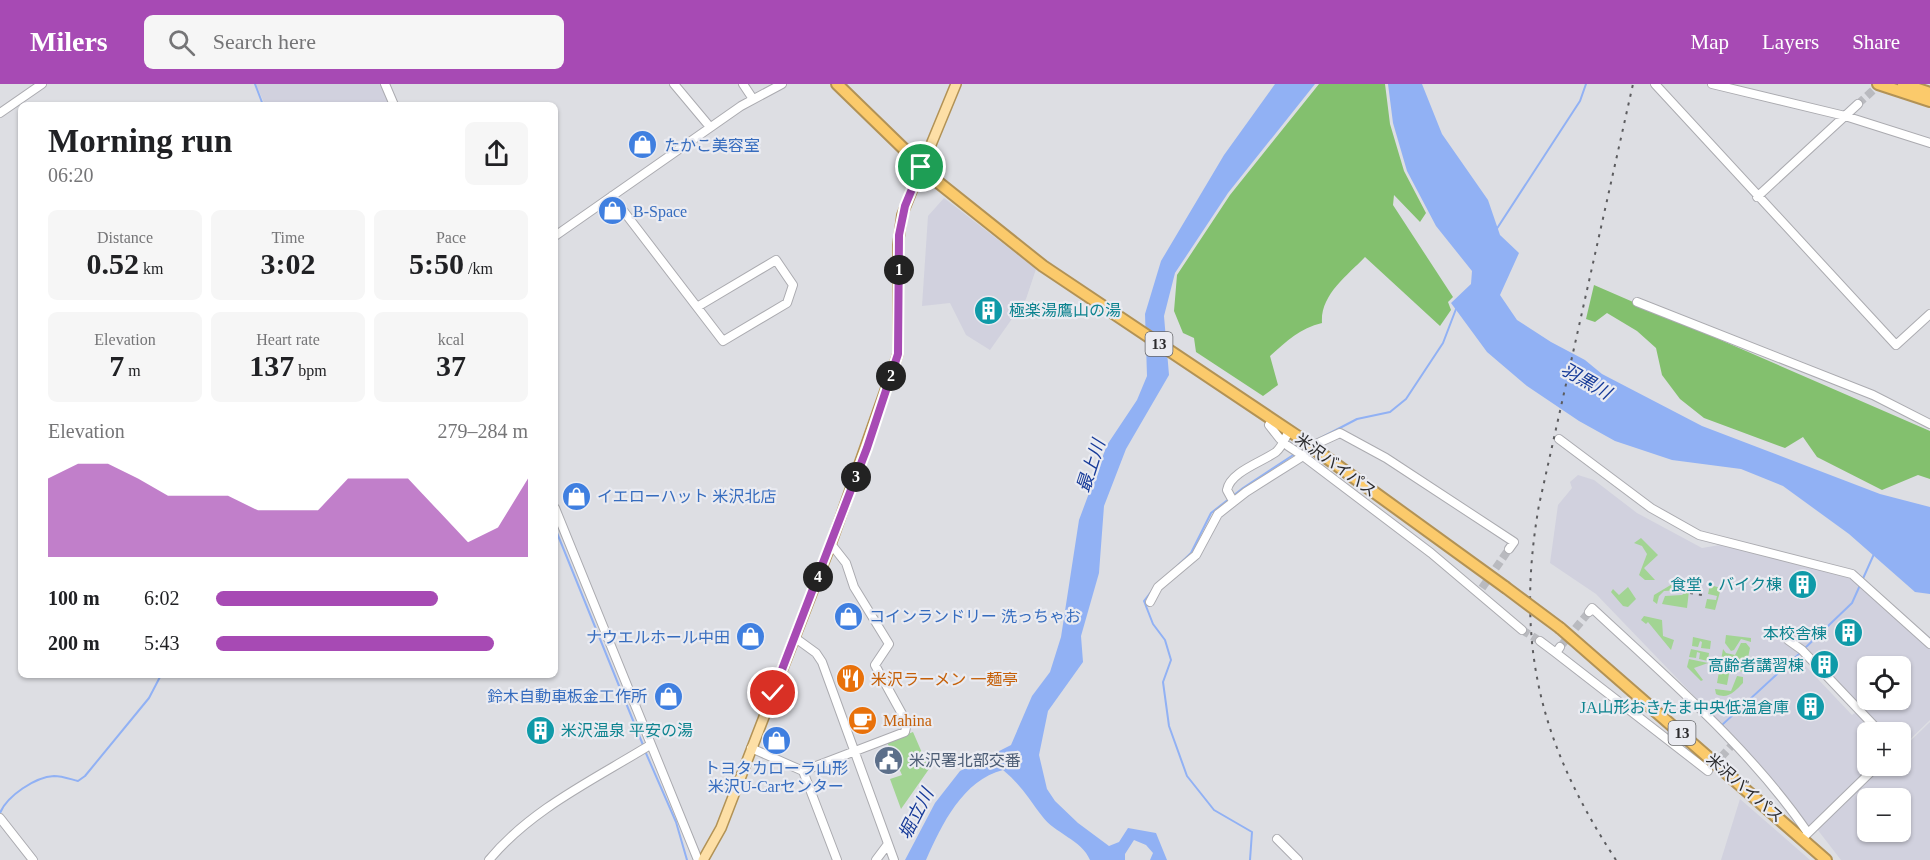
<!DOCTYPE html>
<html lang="en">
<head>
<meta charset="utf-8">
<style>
  body { margin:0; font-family:"Times New Roman","Noto Sans JP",serif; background:#f6f6f6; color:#202124; height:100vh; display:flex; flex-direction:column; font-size:22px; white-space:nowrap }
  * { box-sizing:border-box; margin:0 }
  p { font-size:20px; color:#757577 }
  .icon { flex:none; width:33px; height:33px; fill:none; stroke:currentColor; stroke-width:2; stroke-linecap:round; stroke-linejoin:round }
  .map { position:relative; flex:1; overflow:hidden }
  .drawer { position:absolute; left:18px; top:18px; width:540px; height:576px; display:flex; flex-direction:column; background:#fff; border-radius:9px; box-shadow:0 2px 4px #0004 }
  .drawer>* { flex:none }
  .buttons { position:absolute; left:1857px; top:572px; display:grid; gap:12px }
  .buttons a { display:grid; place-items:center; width:54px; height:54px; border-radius:9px; background:#fff; box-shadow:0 2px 4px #0004; font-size:30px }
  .pin { position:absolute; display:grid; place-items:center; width:51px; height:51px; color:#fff; margin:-26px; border:3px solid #fff; border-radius:50%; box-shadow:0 2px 6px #0007 }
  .km { position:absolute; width:30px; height:30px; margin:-15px; border-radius:50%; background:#222; color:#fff; font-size:16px; line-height:30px; text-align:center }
  .round { display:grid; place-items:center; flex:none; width:63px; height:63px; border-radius:9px; background:#f6f6f6 }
  .overview { display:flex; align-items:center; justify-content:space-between; height:102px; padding:0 30px }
  h1 { font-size:33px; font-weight:600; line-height:45px }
  .stats { display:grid; grid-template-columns:repeat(3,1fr); gap:9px; height:102px; padding:6px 30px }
  .stats div { display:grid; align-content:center; border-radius:9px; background:#f6f6f6; text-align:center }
  .stats b { font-size:30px; font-weight:600 }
  .stats small { font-size:16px; font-weight:400 }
  .stats p { font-size:16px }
  .chart { height:168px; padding:12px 30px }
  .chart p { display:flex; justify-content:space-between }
  .chart svg { width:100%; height:108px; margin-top:6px; fill:#a74ab4; opacity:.7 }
  ul { padding:0 30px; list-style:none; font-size:20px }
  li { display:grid; grid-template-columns:96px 72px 1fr; align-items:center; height:45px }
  li i { height:15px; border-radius:8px; background:#a74ab4 }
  header { display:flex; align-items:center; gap:36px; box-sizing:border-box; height:84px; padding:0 30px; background:#a74ab4; color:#fff }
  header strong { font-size:28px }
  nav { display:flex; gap:33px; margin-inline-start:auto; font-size:21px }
  .search { width:420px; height:54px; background:#f6f6f6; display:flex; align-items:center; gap:15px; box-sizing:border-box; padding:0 21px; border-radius:9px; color:#757577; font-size:22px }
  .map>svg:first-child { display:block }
  .built { fill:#d1d1de; fill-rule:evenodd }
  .green { fill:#a2d493 }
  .forest { fill:#83c06e }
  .water { fill:#91b1f4 }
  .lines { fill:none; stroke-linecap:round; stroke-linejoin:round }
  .stream { stroke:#91b1f4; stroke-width:2 }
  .minor-tunnel { stroke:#b9babf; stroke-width:8; stroke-dasharray:8 4; stroke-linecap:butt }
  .minor-casing { stroke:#ababb0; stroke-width:10 }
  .major-casing { stroke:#b29255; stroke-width:12 }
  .highway-casing { stroke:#b29255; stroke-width:14 }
  .minor { stroke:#fff; stroke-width:8 }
  .major { stroke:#fddfa6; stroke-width:9 }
  .highway { stroke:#fbca6b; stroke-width:10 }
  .rail { stroke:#5c5c5f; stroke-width:2; stroke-dasharray:3 6; stroke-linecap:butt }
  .highway-bridge-casing { stroke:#b29255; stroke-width:14; stroke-linecap:butt }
  .highway-bridge { stroke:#fbca6b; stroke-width:10 }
  .route-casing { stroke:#fff; stroke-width:12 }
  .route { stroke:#a74ab4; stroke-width:8 }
  .labels { text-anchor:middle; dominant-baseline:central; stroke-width:4.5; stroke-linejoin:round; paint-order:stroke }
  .shield { fill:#eaebf1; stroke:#646568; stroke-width:1.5 }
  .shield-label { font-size:15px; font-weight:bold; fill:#2b2b2d }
  .shop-label { font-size:16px; fill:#366cbe; stroke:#eaebf1; text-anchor:start }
  .culture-label { font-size:16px; fill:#0d838f; stroke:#eaebf1; text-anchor:end }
  .street-label { font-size:16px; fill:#2b2b2d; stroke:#eaebf1 }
  .food-label { font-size:16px; fill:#c56008; stroke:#eaebf1; text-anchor:start }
  .service-label { font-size:16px; fill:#4e5e75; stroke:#eaebf1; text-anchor:start }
  .water-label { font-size:18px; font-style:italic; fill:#173b99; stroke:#eaebf1 }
</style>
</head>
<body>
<header>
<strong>Milers</strong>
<div class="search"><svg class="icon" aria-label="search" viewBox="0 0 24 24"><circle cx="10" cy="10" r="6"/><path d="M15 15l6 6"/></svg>Search here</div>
<nav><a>Map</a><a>Layers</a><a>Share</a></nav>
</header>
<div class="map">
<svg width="1930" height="776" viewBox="0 0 1930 776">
  <rect width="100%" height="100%" fill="#dddee3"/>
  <path class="built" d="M 256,0 L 381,0 L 390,21 L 265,21 Z
    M 944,114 L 1036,185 L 1026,215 L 990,266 L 966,251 L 950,219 L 922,222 L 928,132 Z
    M 1578,391 L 1594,396 L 1637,429 L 1702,464 L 1720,461 L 1850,492 L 1930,564 L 1930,636 L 1901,664 L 1900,648 L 1885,648 L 1803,565 L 1722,641 L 1596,510 L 1550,479 L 1558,421 L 1572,404 L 1570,398 ZM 1868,582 L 1900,582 L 1900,615 L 1868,615 Z
    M 1797,573 L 1852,631 L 1858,627 L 1878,648 L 1868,648 L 1868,681 L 1875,681 L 1810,743 L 1723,642 Z
    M 1930,638 L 1930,776 L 1841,776 L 1817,745 L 1884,681 L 1900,681 L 1901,666 ZM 1868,714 L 1900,714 L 1900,747 L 1868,747 Z
    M 1740,715 L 1810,776 L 1721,776 Z"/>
  <path class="green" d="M 1641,454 L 1658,471 L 1644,484 L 1655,496 L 1645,496 L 1639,491 L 1647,470 L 1642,462 L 1634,459 Z
    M 1679,496 L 1684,500 L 1682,506 L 1664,507 L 1659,512 L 1657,520 L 1653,517 L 1654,511 Z
    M 1687,497 L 1690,498 L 1687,524 L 1662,520 L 1665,512 L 1682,511 L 1687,506 Z
    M 1710,501 L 1721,504 L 1715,526 L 1705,524 L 1707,515 L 1716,516 L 1717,512 L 1708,510 Z
    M 1628,503 L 1636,515 L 1628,523 L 1623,522 L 1611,508 L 1613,505 L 1619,511 Z
    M 1644,532 L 1662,536 L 1663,552 L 1674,556 L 1671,566 L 1648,538 L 1646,540 L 1641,536 Z
    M 1726,551 L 1751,554 L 1751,558 L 1741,555 L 1734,566 L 1731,567 L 1725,559 Z
    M 1693,553 L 1711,557 L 1710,565 L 1701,564 L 1702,558 L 1700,557 L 1698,563 L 1692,562 Z
    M 1741,559 L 1746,559 L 1750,564 L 1745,588 L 1734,586 L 1729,590 L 1727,601 L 1717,599 L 1723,565 L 1726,569 L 1735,571 Z
    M 1691,565 L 1709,569 L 1708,577 L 1699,575 L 1700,569 L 1697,568 L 1696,574 L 1689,573 Z
    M 1689,575 L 1708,579 L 1694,584 L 1703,596 L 1701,597 L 1687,583 Z
    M 1737,592 L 1743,593 L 1743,599 C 1735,607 1728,616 1716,610 L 1715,605 L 1731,607 Z
    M 913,648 L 929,685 L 901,725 L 890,695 L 902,691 L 887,658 Z"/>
  <path class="forest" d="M 1319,0 L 1385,0 L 1390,40 L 1404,87 L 1426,129 L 1420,138 L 1394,111 L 1393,121 L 1453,213 L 1448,218 L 1451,226 L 1440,242 L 1365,173 C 1347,192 1320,211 1322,239 C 1300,244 1287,257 1270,272 L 1278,301 L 1263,312 L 1196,268 L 1194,254 L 1183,249 L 1174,227 L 1177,191 L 1230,111 Z
    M 1594,201 L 1930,347 L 1930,395 L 1918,391 L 1882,406 L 1817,373 L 1803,353 L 1785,364 L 1704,334 L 1680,315 L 1662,291 L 1656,264 L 1637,247 L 1607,229 L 1595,238 L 1586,235 Z"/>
  <path class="water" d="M 1275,0 L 1315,0 L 1228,109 L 1175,189 L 1164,232 L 1169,291 L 1126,365 L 1104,422 L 1099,489 L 1081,552 L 1083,578 L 1048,627 L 1039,671 L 1047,705 L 1055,717 L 1078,739 L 1109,762 L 1119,758 L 1128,744 L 1156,749 L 1167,776 L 1150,776 L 1153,769 L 1146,761 L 1134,756 L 1125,770 L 1125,776 L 1090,776 C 1082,756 1054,749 1042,732 C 1028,714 1021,701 1003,686 C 963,696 942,740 926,776 L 905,776 L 935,719 L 960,687 L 1011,661 L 1032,612 L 1050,588 L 1061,553 L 1079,436 L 1107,361 L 1137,316 L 1147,292 L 1145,230 L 1161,177 L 1224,71 Z
    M 1388,0 L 1422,0 L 1442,50 L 1488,116 L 1500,151 L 1519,169 L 1500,211 L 1517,236 L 1551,258 L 1585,276 L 1602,290 L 1702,342 L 1880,410 L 1930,423 L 1930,510 L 1915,508 L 1849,450 L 1783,402 L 1741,385 L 1672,376 L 1615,357 L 1579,337 L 1527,302 L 1487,268 L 1451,219 L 1471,200 L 1472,187 L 1436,142 L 1407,87 L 1393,39 Z"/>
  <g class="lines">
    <path class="stream" d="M 255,0 L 263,21
      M 1496,146 L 1580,17 L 1586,0
      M 1311,359 L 1357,335 L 1390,328 L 1406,315 L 1443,259 L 1456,225
      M 555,444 L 643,661
      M 1171,488 L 1191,469 L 1211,429 L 1243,404 L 1307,362
      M 1154,504 L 1144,517 L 1153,540 L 1165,556 L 1171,576 L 1163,598 L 1169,642 L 1187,692 L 1214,726 L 1252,748 L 1250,776
      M 1804,565 L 1852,519 L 1874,470
      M 1721,642 L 1800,569
      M 645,667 L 676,738 L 687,776
      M 0,729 C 7,712 35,693 54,692 C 62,692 70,695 78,697 L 85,692 L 149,614 L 161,591"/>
    <path class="minor-tunnel" d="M 1858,20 L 1880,0
      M 1482,504 L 1509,465
      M 1522,546 L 1540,557
      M 1560,563 L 1589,528
      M 1713,682 L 1734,659"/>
    <defs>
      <path id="minor" d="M 385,0 L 394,21
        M 674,0 L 710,43
        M 743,0 L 753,15
        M 1655,0 L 1896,261 L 1930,230
        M 1712,0 L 1845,32 L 1930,59
        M 0,29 L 42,0
        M 612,112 L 723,257 L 787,219 L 793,201 L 776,176 L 697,223
        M 1757,113 L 1858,20
        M 555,152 L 741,22 L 782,0
        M 1637,218 L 1873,311 L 1930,340
        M 1272,337 L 1269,341 L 1280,355
        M 1559,355 L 1651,424 L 1699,451 L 1852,490 L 1930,560
        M 1316,360 L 1340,349 L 1386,374 L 1514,458 L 1509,465
        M 1288,362 L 1303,372 L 1309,366
        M 1233,417 L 1227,406 C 1230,388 1262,378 1276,368 C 1282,363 1285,354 1289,347
        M 555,424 L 698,776
        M 1150,518 L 1158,503 L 1196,471 L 1218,430 L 1246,408 L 1303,372 L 1431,469 L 1522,546
        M 1589,528 L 1592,524 C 1668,595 1749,663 1808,749
        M 794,553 L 816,569 L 822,578 L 894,776
        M 1788,556 L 1802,566 L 1880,648
        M 1540,557 L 1556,569
        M 1560,563 L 1556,569 L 1708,687
        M 751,664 L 803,687 L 905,648 L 907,639 L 875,581 L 889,560 L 854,503 L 846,479 L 831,460
        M 803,687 L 837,776
        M 0,734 L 33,776
        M 1806,751 L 1878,681
        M 1277,755 L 1298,776
        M 489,776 C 531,725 595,695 650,661
        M 876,776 L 888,760"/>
      <path id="major" d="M 703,776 L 721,744 L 831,460 L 898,270 L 898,161 L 902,131 L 956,0"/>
      <path id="highway" d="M 837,0 L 939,99 L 1043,182 L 1297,352
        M 1878,0 L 1930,17
        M 1903,0 L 1930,9
        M 1320,369 L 1505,503
        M 1560,544 L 1826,776"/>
    </defs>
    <use href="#minor" class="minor-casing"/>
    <use href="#major" class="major-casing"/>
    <use href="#highway" class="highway-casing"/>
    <use href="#minor" class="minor"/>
    <use href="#major" class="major"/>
    <use href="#highway" class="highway"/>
    <path class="rail" d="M 1690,509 L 1702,511
      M 1616,776 C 1539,659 1515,559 1539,421 L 1633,0"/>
    <defs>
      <path id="highway-bridge" d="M 1297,352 L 1320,369
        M 1505,503 L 1560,544"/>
    </defs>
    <use href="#highway-bridge" class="highway-bridge-casing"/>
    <use href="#highway-bridge" class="highway-bridge"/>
  </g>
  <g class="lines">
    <defs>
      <path id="route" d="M 773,609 L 867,364 L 898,270 L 899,151 L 905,122 L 921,83"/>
    </defs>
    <use href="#route" class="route-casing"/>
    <use href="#route" class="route"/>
  </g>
  <defs>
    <symbol id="shop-disc" viewBox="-11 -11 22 22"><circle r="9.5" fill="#3f7fe0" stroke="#eaebf1"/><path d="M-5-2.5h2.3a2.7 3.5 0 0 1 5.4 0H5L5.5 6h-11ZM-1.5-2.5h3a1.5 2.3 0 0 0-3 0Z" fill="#fff"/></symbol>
    <symbol id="building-disc" viewBox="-11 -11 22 22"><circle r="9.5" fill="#0f9aa8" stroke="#eaebf1"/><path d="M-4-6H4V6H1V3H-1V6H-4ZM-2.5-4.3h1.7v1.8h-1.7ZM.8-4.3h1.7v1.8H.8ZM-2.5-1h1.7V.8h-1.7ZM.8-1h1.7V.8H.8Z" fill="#fff"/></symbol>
    <symbol id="restaurant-disc" viewBox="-11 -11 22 22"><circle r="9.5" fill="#e8710a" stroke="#eaebf1"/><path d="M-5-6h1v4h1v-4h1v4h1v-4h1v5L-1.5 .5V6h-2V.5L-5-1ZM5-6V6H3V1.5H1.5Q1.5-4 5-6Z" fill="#fff"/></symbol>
    <symbol id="cafe-disc" viewBox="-11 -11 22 22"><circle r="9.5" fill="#e8710a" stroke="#eaebf1"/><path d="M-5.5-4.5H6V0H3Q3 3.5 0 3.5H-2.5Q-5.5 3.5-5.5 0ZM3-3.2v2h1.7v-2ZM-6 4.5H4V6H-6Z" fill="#fff"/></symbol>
    <symbol id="civic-disc" viewBox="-11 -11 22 22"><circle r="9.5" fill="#5c6f8a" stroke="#eaebf1"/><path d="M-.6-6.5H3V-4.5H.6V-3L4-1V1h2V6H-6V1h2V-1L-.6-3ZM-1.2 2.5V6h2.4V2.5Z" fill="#fff"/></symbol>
  </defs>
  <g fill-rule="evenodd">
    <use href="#shop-disc" x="626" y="44" width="33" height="33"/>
    <use href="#shop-disc" x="596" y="110" width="33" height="33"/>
    <use href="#building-disc" x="972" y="210" width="33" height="33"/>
    <use href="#shop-disc" x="560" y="396" width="33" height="33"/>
    <use href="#building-disc" x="1786" y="484" width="33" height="33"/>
    <use href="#shop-disc" x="832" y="516" width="33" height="33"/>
    <use href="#building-disc" x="1832" y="532" width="33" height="33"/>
    <use href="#shop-disc" x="734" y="536" width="33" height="33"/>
    <use href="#building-disc" x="1808" y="564" width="33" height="33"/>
    <use href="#restaurant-disc" x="834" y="578" width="33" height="33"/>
    <use href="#shop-disc" x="652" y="596" width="33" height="33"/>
    <use href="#building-disc" x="1794" y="606" width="33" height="33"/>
    <use href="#cafe-disc" x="846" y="620" width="33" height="33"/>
    <use href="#building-disc" x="524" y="630" width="33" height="33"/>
    <use href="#shop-disc" x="760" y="640" width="33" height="33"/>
    <use href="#civic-disc" x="872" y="660" width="33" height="33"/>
  </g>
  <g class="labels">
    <g class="shield">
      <rect x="1145.5" y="248" width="27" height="24" rx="4.5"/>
      <rect x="1668.5" y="637" width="27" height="24" rx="4.5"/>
    </g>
    <g class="shield-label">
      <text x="1159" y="260">13</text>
      <text x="1682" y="649">13</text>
    </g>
    <g class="shop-label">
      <text x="664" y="61">たかこ美容室</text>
      <text x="633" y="127">B-Space</text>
      <text x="597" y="412">イエローハット 米沢北店</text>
      <text x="869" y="532">コインランドリー 洗っちゃお</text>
      <text x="730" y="553" text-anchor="end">ナウエルホール中田</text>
      <text x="647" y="612" text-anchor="end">鈴木自動車板金工作所</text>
      <text x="776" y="684" text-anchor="middle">トヨタカローラ山形<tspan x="776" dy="18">米沢U-Carセンター</tspan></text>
    </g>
    <g class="culture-label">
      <text x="1009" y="226" text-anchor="start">極楽湯鷹山の湯</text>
      <text x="1782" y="500">食堂・バイク棟</text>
      <text x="1827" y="549">本校舎棟</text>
      <text x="1804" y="581">高齢者講習棟</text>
      <text x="1789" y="623">JA山形おきたま中央低温倉庫</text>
      <text x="561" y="646" text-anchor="start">米沢温泉 平安の湯</text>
    </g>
    <g class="street-label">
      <text transform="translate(1336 381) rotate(36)">米沢バイパス</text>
      <text transform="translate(1745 704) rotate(41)">米沢バイパス</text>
    </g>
    <g class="food-label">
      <text x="871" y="595">米沢ラーメン 一麺亭</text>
      <text x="883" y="636">Mahina</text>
    </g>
    <g class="service-label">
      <text x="909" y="676">米沢署北部交番</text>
    </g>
    <g class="water-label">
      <text transform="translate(1586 297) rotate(30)">羽黒川</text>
      <text transform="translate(1091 382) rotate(-72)">最上川</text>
      <text transform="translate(916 730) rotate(-63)">堀立川</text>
    </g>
  </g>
</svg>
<div class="buttons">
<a><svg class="icon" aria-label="locate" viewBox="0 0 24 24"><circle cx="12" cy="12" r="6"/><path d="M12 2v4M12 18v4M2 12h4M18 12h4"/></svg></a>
<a>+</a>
<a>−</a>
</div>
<div class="pin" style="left:921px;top:83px;background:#1e9e55"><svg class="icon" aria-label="arrive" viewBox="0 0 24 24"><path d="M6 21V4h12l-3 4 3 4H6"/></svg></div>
<div class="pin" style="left:773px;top:609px;background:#d93025"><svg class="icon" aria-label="check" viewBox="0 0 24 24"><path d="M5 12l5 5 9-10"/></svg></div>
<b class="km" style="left:899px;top:186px">1</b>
<b class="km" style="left:891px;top:292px">2</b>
<b class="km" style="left:856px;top:393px">3</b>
<b class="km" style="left:818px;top:493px">4</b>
<section class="drawer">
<div class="overview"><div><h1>Morning run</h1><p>06:20</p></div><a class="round"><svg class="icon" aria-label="share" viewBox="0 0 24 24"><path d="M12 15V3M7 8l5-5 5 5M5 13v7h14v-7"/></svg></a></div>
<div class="stats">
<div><p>Distance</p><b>0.52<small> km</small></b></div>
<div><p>Time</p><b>3:02</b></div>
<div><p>Pace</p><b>5:50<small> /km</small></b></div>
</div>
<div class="stats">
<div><p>Elevation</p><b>7<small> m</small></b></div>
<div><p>Heart rate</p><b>137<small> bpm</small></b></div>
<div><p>kcal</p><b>37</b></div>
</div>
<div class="chart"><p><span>Elevation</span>279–284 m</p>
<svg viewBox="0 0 160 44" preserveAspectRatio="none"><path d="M0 44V12L10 6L20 6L30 12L40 19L50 19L60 19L70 25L80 25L90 25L100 12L110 12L120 12L130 25L140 38L150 32L160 12V44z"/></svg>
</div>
<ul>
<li><b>100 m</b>6:02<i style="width:71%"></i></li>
<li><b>200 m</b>5:43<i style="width:89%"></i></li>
</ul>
</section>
</div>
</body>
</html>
